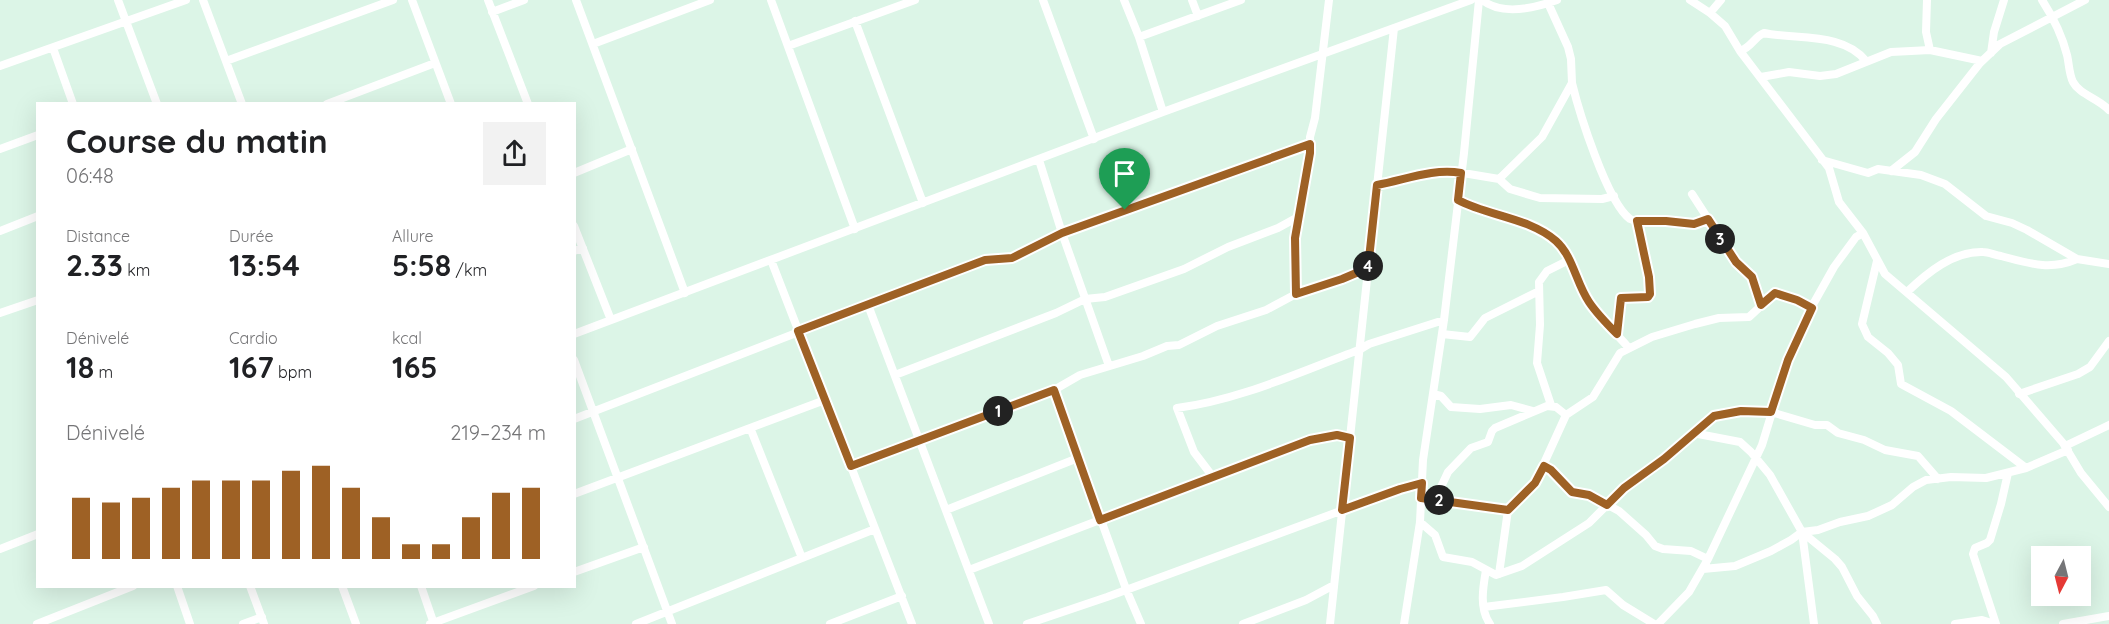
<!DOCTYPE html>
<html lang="fr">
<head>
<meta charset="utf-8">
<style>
  body { margin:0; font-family:Quicksand,sans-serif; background:#f2f2f2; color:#202124; height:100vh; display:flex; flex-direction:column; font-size:22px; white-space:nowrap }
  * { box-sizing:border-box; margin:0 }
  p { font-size:20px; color:#757577 }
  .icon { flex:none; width:33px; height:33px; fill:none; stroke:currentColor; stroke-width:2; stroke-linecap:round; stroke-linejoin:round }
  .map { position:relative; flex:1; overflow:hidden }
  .drawer { position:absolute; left:36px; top:102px; width:540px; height:486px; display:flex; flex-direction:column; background:#fff; border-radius:0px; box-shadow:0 6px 24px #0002 }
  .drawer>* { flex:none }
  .needle { width:39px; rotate:187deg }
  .buttons { position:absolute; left:2031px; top:546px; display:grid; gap:12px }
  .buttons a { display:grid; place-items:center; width:60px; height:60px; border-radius:0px; background:#fff; box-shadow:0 6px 24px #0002; font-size:30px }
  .pin { position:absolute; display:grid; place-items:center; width:51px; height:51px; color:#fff; margin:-62px -26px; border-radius:50% 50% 50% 0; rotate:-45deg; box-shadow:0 0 6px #0007 }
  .pin .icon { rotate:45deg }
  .km { position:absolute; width:30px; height:30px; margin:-15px; border-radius:50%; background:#222; color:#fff; font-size:16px; line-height:30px; text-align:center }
  .round { display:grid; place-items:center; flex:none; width:63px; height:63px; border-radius:0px; background:#f2f2f2 }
  .head { display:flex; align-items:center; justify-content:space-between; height:102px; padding:0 30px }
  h1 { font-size:33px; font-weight:800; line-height:45px }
  .figures { display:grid; grid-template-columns:repeat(3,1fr); gap:9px; height:102px; padding:6px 30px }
  .figures div { display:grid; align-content:center }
  .figures b { font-size:30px; font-weight:800 }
  .figures small { font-size:16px; font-weight:400 }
  .figures p { font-size:16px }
  .chart { height:168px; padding:12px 30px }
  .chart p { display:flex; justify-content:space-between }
  .chart svg { width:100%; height:108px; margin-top:6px; stroke:#9e6125; stroke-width:6 }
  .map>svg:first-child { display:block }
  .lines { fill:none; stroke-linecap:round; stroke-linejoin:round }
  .street { stroke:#fff; stroke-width:8 }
  .route-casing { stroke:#fff; stroke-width:12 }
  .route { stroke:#9e6125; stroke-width:8 }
</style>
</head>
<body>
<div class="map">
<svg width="2109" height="624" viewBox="0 0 2109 624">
  <rect width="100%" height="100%" fill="#dcf5e7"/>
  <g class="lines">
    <path class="street" d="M 118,0 L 157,104
      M 203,0 L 242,104
      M 412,0 L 451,104
      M 488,0 L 528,104
      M 576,0 L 685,293
      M 771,0 L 855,229
      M 1043,0 L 1094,139
      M 1124,0 L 1139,37 L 1163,112
      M 1192,0 L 1198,16
      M 1482,0 C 1502,16 1535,8 1557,0
      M 1690,0 L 1710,13 L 1725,26 L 1740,51 L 1829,168 L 1839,202 L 1863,233 L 1885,274 L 2006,377 L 2063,443 L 2081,473 L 2109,507
      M 1927,0 L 1926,32 L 1930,50
      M 2042,0 C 2053,17 2062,35 2067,55 C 2069,63 2069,74 2073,82 C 2080,95 2098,98 2109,110
      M 492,12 L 524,0
      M 1710,13 L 1721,0
      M 855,21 L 923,203
      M 1139,37 L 1241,0
      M 593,44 L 710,0
      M 788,46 L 915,0
      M 53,48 L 73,104
      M 1740,51 C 1752,47 1754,37 1764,33 C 1797,40 1843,32 1866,61
      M 1991,53 L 1994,32 L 2004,0
      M 226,61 L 393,0
      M 0,66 L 186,0
      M 1761,77 L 1789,72 L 1820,76 L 1836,74 L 1891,52 L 1911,51 L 1930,50 L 1982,61
      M 1572,83 C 1579,112 1607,202 1630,219 C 1636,222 1642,221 1649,221 C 1662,221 1677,224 1690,224 C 1696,224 1702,221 1708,219
      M 327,104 L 435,63
      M 0,149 L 38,135
      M 1039,160 L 1062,233 L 1109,366
      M 1822,160 L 1868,173 L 1878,169 L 1921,175 L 1945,184 L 1986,216 L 2012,223 L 2027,230 L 2077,259 L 2109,264
      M 1891,171 L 1915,152 L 1936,119 L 1980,63 L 2000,44 L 2085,0
      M 574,173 L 632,149
      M 1499,179 L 1542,137 L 1572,83 L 1571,59 L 1568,47 L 1548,3
      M 1377,185 L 1429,174 L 1451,171 L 1499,179 L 1510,189 L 1540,198 L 1602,199 L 1614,196
      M 1692,194 L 1736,262 L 1752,277 L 1761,305
      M 1458,200 C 1485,215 1517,217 1544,233 C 1571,248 1573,277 1588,301 C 1599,318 1615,332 1628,347
      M 574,226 L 611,320
      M 0,231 L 38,216
      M 574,251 L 583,248
      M 771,260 L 912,624
      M 1877,261 L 1862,324 L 1868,337 L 1888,353 L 1898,365 L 1901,384 L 1951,411 L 2026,468
      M 1907,292 C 1927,273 1953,251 1983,252 C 1988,252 1995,255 2001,256 C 2028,263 2049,271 2077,259
      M 1296,294 L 1295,238 L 1310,153 L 1310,137 L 1315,118 L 1329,0
      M 868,305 L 989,624
      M 0,313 L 38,300
      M 574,334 L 1163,112 L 1471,0
      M 1442,334 L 1470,337 L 1485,318 L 1539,291
      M 1617,334 L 1621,298 L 1648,297 L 1650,294 L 1649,277 L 1637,221
      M 574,360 L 672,624
      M 895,375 L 1056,313 L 1085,299 L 1105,297 L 1184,269 L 1228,247 L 1278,228 L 1298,217
      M 1054,390 L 1126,589 L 1141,624
      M 1433,394 L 1441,396 L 1451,407 L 1480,409 L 1511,405 L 1533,411
      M 2019,394 L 2078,374 L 2090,367 L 2109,341
      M 1551,405 L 1537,363 L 1540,325 L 1539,282 L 1547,271 L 1569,260
      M 574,419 L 985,260 L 1012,258 L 1062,233 L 1310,144
      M 751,430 L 802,558
      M 1693,433 L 1740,442 L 1751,452 L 1770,475 L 1802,532 L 1835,559 L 1842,567 L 1857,596 L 1873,616 L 1877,624
      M 2065,446 L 2109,425
      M 851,466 L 1054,390 L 1080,375 L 1143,356 L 1167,346 L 1179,345 L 1217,326 L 1266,310 L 1296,294 L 1342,279 L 1368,268
      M 1544,466 L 1551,470 L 1572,492 L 1589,495 L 1619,511 L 1646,535 L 1655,546 L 1663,549 L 1691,551 L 1708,559
      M 1213,477 L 1194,452 L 1177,408 C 1240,400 1299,372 1359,350 L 1369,344 L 1444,320
      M 574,494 L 825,400
      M 1421,498 L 1508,510 L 1499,574
      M 1441,500 L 1441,487 L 1448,472 L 1471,448 L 1488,442 L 1492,431 L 1495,428 L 1547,406 L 1556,407 L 1566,415
      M 946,510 L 1078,458
      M 1508,510 L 1535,483 L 1566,415 L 1593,397 L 1620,353 L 1652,337 L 1695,324 L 1719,318 L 1749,317 L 1775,293 L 1797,300 L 1811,308
      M 1420,522 L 1435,535 L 1443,557 L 1472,562 L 1496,575 L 1522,566 L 1589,523 L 1624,488 L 1664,459 L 1710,418 L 1732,412 L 1771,412 L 1815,425 L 1827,425 L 1838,433 L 1864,440 L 1885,450 L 1918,456 L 1938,479
      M 1802,532 L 1814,624
      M 0,549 L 38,534
      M 1703,569 L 1735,566 L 1771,551 L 1791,540 L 1802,532 L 1818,530 L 1840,522 L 1868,516 L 1892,505 L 1913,487 L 1926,480 L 1951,477 L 1986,478 L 2026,468 L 2068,450
      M 969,570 L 1309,440 L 1337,435 L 1350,438
      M 1486,570 C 1483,587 1479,609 1490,624
      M 574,572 L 644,547
      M 177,586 L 190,624
      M 250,586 L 264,624
      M 342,586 L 356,624
      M 421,586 L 434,624
      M 1484,607 L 1563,597 L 1606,590 L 1623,605 L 1654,624
      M 37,624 L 133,586
      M 243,624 L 262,617
      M 430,624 L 534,586
      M 636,624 L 875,529
      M 830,624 L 902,596
      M 1027,624 L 1107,597 L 1400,489 L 1422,483
      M 1243,624 L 1306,600 L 1334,585
      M 1330,624 L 1394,28
      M 1404,624 L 1420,522 L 1423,460 L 1444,320 L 1464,153 L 1479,0
      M 1658,624 L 1689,592 L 1708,559 L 1762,445 L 1788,360 L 1811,308 L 1834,267 L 1856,237 L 1863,233
      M 1955,624 L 1982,620 L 1995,624
      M 1996,624 L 1973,554 L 1975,548 L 1987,543 L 1990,540 L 2001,504 L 2008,473
      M 2063,624 L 2109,616"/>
  </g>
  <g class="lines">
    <defs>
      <path id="route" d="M 1310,144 L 1310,153 L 1295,238 L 1296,294 L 1342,279 L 1368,268 L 1377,185 C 1405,180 1433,168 1461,173 L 1458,200 C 1488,216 1530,218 1556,241 C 1573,256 1576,283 1589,302 C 1597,314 1607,324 1617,334 L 1621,298 L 1648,297 L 1650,294 L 1649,277 L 1637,221 L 1666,221 L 1694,224 L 1708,219 L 1736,262 L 1752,277 L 1761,305 L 1775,293 L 1797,300 L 1812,308 L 1788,360 L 1771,412 L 1741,411 L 1714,416 L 1664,459 L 1624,488 L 1607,505 L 1589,495 L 1572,492 L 1551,470 L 1544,466 L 1535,483 L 1508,510 L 1421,498 L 1422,483 L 1400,489 L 1342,510 L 1350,438 L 1337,435 L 1310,440 L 1100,520 L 1054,390 L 851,466 L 798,331 L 985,260 L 1012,258 L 1062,233 Z"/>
    </defs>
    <use href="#route" class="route-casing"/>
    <use href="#route" class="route"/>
  </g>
</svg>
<div class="buttons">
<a><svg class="needle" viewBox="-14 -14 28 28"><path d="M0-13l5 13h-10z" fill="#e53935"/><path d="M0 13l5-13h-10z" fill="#757577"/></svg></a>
</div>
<div class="pin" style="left:1125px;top:210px;background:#1e9e55"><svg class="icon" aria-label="arrive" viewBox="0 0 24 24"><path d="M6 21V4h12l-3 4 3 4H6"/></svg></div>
<b class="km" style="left:998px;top:411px">1</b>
<b class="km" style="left:1439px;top:500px">2</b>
<b class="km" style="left:1720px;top:239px">3</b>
<b class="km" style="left:1368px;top:266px">4</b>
<section class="drawer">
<div class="head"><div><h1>Course du matin</h1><p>06:48</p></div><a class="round"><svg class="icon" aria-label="share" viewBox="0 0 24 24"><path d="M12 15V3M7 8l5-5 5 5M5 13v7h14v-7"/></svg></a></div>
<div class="figures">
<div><p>Distance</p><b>2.33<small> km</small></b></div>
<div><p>Durée</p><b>13:54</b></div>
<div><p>Allure</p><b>5:58<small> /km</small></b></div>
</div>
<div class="figures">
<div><p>Dénivelé</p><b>18<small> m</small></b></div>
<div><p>Cardio</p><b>167<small> bpm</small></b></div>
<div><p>kcal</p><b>165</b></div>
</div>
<div class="chart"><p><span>Dénivelé</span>219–234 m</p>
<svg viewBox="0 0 160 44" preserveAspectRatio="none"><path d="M5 44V19M15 44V21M25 44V19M35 44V15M45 44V12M55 44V12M65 44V12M75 44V8M85 44V6M95 44V15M105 44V27M115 44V38M125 44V38M135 44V27M145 44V17M155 44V15"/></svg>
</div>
</section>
</div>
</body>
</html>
